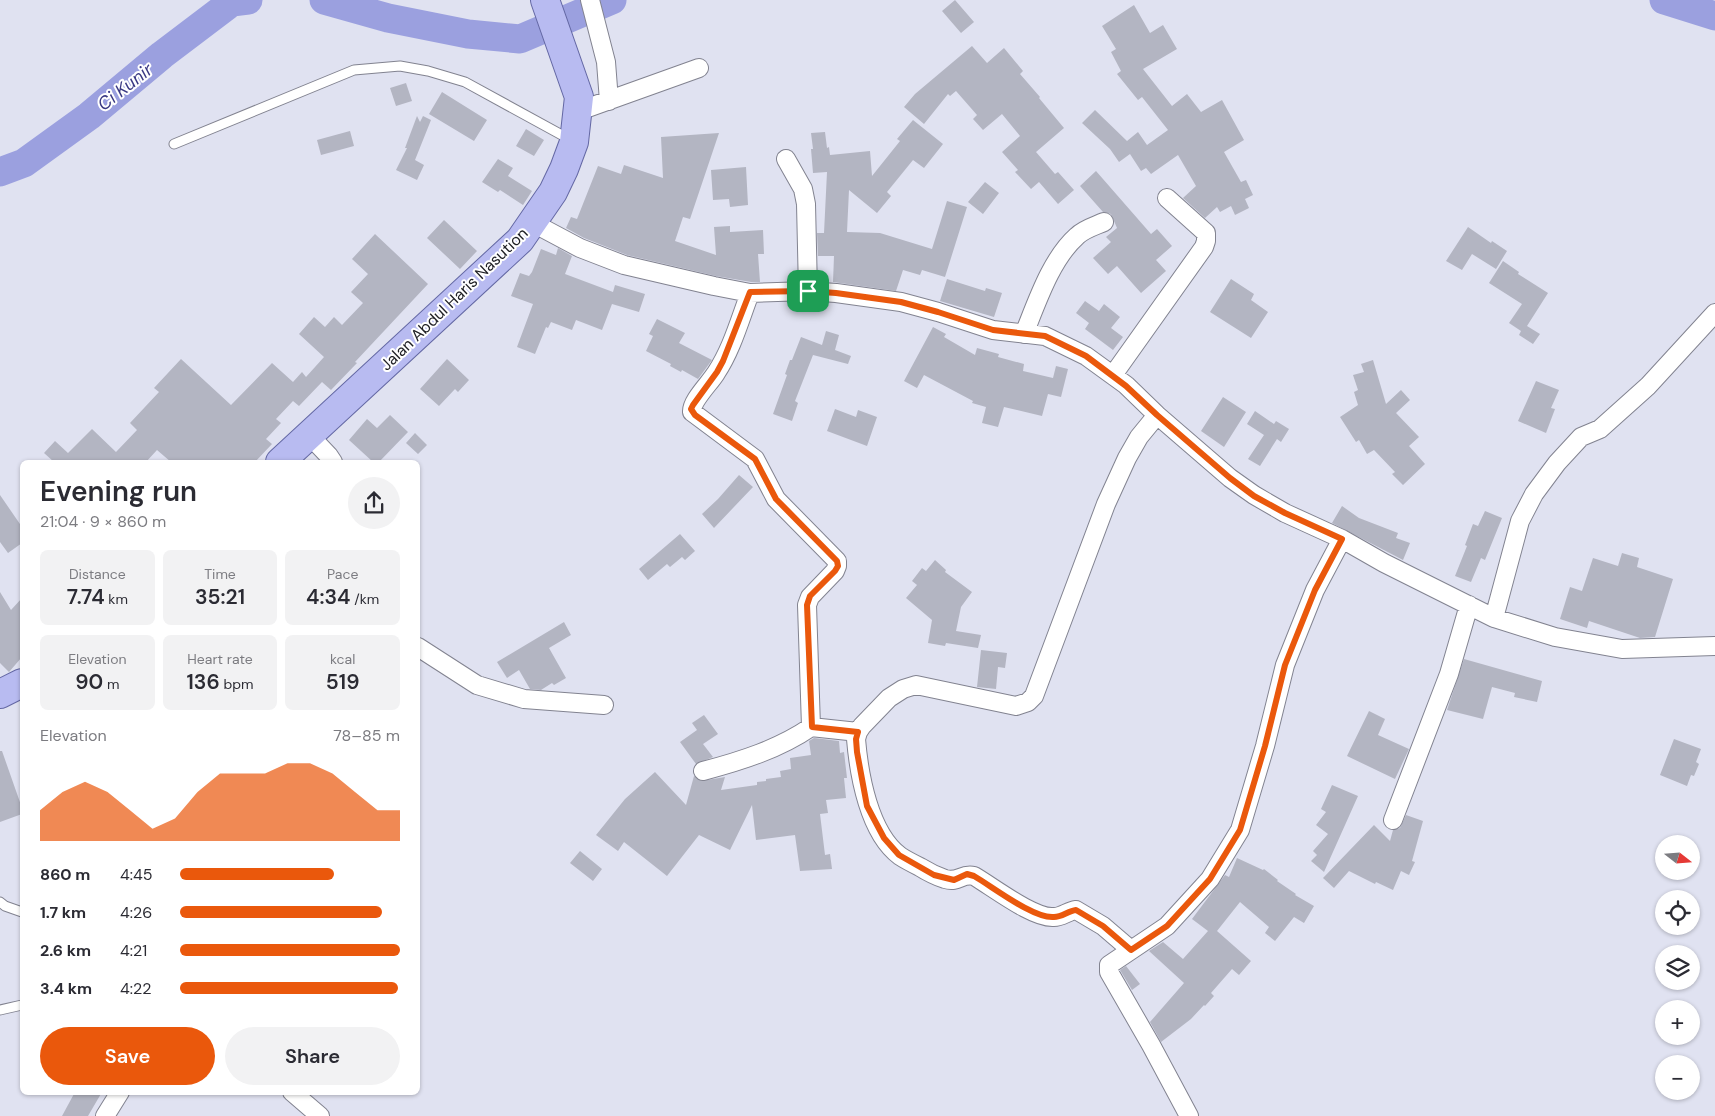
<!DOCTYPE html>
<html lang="en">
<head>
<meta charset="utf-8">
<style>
  body { margin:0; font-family:"DM Sans",sans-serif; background:#f2f2f3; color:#2b2b33; height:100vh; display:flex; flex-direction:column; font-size:19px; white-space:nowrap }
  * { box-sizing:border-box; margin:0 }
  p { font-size:16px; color:#7c7c81 }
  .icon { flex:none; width:28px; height:28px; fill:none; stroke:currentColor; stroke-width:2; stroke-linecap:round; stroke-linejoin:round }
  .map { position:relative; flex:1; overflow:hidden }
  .panel { position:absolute; left:20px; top:460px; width:400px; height:635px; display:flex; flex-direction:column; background:#fff; border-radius:8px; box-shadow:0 1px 4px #0004 }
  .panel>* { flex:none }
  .needle { width:32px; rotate:107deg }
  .fabs { position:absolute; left:1655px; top:835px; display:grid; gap:10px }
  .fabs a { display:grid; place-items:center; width:45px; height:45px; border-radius:50%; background:#fff; box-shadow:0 1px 4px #0004; font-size:25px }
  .pin { position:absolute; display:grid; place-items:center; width:42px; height:42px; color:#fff; margin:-21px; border-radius:10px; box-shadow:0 2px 8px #0006 }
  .round { display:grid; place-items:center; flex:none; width:52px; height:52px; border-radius:26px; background:#f2f2f3 }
  .summary { display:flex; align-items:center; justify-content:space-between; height:85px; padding:0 20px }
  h1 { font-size:28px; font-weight:600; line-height:38px }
  .stats { display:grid; grid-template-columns:repeat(3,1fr); gap:8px; height:85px; padding:5px 20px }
  .stats div { display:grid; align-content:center; border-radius:8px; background:#f2f2f3; text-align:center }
  .stats b { font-size:21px; font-weight:600 }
  .stats small { font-size:14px; font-weight:400 }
  .stats p { font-size:14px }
  .chart { height:140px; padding:10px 20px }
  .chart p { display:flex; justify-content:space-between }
  .chart svg { width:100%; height:90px; margin-top:5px; fill:#ea580c; opacity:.7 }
  .primary-button { display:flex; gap:10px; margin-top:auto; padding:10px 20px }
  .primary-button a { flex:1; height:58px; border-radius:30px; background:#ea580c; color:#fff; font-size:20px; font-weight:600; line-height:58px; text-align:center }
  .primary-button a+a { background:#f2f2f3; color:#2b2b33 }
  ul { padding:0 20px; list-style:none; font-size:16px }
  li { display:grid; grid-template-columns:80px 60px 1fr; align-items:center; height:38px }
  li i { height:12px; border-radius:6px; background:#ea580c }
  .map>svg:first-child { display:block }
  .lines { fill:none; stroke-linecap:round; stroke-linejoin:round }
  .river { stroke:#9ba0df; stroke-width:29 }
  .building { fill:#b3b5c2 }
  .lane-casing { stroke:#828390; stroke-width:11 }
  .street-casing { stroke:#828390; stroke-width:20 }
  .primary-casing { stroke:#6468a4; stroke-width:30 }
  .lane { stroke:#fff; stroke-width:9 }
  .street { stroke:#fff; stroke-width:18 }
  .primary { stroke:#b8bbf1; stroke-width:28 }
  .route-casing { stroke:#fff; stroke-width:10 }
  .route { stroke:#ea580c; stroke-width:6 }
  .labels { text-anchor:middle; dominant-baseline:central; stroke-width:4; stroke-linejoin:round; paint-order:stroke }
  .street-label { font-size:16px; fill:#202126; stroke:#fff }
  .water-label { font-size:18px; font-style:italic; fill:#3a3983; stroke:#fff }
</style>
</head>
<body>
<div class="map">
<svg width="1715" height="1116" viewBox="0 0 1715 1116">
  <rect width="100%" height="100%" fill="#e0e2f1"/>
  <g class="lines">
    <path class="river" d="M 324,0 L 388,18 L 468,34 L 520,39 L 612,0
      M 1664,0 L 1715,16
      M 0,172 L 24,163 L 89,116 L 162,55 L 232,2 L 248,0"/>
  </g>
  <path class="building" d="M 955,0 L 974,22 L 961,33 L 942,11 Z
    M 1134,5 L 1150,33 L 1163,25 L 1177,49 L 1143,69 L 1172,106 L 1187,94 L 1201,112 L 1222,100 L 1244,140 L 1224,152 L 1241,182 L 1246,180 L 1253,195 L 1245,199 L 1249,208 L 1235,215 L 1231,206 L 1220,212 L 1217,207 L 1205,218 L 1183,198 L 1196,186 L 1178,155 L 1151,174 L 1146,168 L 1141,171 L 1130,154 L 1119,162 L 1110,149 L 1082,123 L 1095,110 L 1127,141 L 1138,132 L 1147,145 L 1168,130 L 1142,97 L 1138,100 L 1117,74 L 1121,71 L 1111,52 L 1116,49 L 1102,26 Z
    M 972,46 L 987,63 L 1004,48 L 1023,71 L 1020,74 L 1040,97 L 1039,98 L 1064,128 L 1036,152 L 1055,174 L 1058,172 L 1074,190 L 1058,204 L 1039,182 L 1031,189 L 1015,172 L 1018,170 L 1002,152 L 1020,136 L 1002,114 L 983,130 L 973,119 L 977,115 L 956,91 L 950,96 L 948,94 L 924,124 L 904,107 L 915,94 Z
    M 406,83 L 412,101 L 396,106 L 390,88 Z
    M 442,92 L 487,120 L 474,141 L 429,114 Z
    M 417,116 L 420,122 L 423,116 L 431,120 L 415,160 L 424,165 L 417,180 L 396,170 L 407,148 L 405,148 Z
    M 913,120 L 943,144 L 924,168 L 913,160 L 887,192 L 891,196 L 877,213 L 849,190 L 847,232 L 880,233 L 932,249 L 947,201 L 967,207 L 945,277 L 922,270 L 920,275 L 903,270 L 896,291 L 833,282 L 834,256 L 818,256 L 817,233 L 824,233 L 827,172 L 813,173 L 811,149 L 813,149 L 811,133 L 825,132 L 827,148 L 829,147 L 830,155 L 870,151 L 872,176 L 900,141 L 897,139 Z
    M 526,129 L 544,140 L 534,156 L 516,146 Z
    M 350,131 L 354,146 L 321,155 L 317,140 Z
    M 719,133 L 690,219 L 683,217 L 675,241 L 716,255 L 714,227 L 730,226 L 730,232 L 763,230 L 764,254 L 758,254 L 760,282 L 751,282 L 716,276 L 627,255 L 584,238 L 566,228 L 571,217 L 577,219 L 598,166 L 621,174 L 624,165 L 663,178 L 661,137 Z
    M 498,159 L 513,168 L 508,176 L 532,191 L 523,205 L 500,190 L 498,192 L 482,182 Z
    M 746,167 L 748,205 L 730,207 L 729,199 L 713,200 L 711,170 Z
    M 1096,171 L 1151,234 L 1157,229 L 1172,246 L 1156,260 L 1166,271 L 1141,293 L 1117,266 L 1108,274 L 1093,258 L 1111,242 L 1106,237 L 1117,228 L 1111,214 L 1103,212 L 1080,186 Z
    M 985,182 L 999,193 L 983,214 L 968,202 Z
    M 444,220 L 477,251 L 460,269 L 427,238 Z
    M 1468,227 L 1491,243 L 1492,241 L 1507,251 L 1496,269 L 1472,254 L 1462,270 L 1446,261 Z
    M 375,234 L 428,284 L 355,362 L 357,363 L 331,390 L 322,382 L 299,406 L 293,401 L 276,419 L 281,423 L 266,439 L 272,444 L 255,462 L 171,462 L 157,450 L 146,462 L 54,462 L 44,453 L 55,441 L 68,453 L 92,429 L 116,452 L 137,430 L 130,423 L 159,392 L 154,388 L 181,359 L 231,405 L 272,363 L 293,382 L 302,372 L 306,377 L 324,357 L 299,334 L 314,317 L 325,327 L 334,317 L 342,325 L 363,303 L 351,292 L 368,274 L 352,259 Z
    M 558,248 L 572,256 L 565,274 L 613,292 L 615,285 L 645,294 L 639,312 L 612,304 L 602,330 L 576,320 L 572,330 L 551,322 L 548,328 L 546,327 L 535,354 L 517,347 L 533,304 L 511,296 L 520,273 L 529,276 L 532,272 L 541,249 L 556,255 Z
    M 1503,261 L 1519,272 L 1518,274 L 1548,293 L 1527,326 L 1540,334 L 1533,344 L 1519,335 L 1521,331 L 1509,323 L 1522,304 L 1489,283 Z
    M 947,279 L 985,291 L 986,288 L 1002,293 L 994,317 L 940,301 Z
    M 1231,279 L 1254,294 L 1251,300 L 1268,312 L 1251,338 L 1210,312 Z
    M 1085,301 L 1099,311 L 1104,304 L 1120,317 L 1111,328 L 1123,337 L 1113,350 L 1085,329 L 1089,323 L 1076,313 Z
    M 657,319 L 685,333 L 679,343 L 712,360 L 698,379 L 682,370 L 681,372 L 670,366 L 671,364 L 646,351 L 653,336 L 649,334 Z
    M 933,327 L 946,334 L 944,337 L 975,355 L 977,348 L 999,354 L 998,357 L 1024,364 L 1023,371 L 1053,378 L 1056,366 L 1068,369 L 1061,397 L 1048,394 L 1042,416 L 1004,407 L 998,427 L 982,423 L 986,407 L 972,403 L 973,401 L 924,375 L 917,388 L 904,381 Z
    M 826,331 L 839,335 L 835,350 L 851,356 L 848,364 L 813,355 L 795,401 L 798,403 L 792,421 L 773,414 L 787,375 L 785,374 L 790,360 L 792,360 L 801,337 L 822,345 Z
    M 447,359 L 469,380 L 458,392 L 455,389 L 439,406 L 420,389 Z
    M 1373,360 L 1386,404 L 1401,390 L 1410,400 L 1396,413 L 1419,437 L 1409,446 L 1425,464 L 1403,485 L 1392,474 L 1395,472 L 1374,450 L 1367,454 L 1359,440 L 1356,442 L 1340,417 L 1358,405 L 1354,392 L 1358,390 L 1353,375 L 1364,372 L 1361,364 Z
    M 1536,381 L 1559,390 L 1551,408 L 1555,409 L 1546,433 L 1518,421 Z
    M 1223,397 L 1246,412 L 1224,447 L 1201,431 Z
    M 835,409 L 856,417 L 858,410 L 877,417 L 867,446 L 827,431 Z
    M 1255,411 L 1274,424 L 1276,421 L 1289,429 L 1281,442 L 1277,439 L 1260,466 L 1248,459 L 1264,435 L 1247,424 Z
    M 390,415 L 408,432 L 379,462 L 373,462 L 349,440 L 367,419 L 377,428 Z
    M 415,433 L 427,445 L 418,454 L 406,443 Z
    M 739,475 L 753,487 L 714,528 L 702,514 L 718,499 Z
    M 0,495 L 22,527 L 22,543 L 8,553 L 0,542 Z
    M 1342,506 L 1359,518 L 1398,533 L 1396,538 L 1410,543 L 1403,560 L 1332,523 Z
    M 1485,511 L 1502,518 L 1485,560 L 1481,558 L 1471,582 L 1455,576 L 1467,546 L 1465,545 L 1473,524 L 1478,526 Z
    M 680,534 L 695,551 L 685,560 L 682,557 L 670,567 L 667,564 L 648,580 L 639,569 Z
    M 1622,553 L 1639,558 L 1637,567 L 1673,579 L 1655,637 L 1640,638 L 1589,621 L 1587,628 L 1560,619 L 1570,587 L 1582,591 L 1593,558 L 1618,566 Z
    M 935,560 L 946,570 L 945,572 L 972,592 L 961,607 L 956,631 L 981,635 L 978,648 L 946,643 L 945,646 L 928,643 L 932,620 L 906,598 L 917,585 L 912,581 L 922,568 L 926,571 Z
    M 0,592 L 11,610 L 22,598 L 22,657 L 9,672 L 0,663 Z
    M 564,622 L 571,635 L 549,648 L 566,678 L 554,685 L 552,683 L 541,690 L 530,689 L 519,670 L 507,678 L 497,662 Z
    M 981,650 L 1007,653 L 1005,668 L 998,667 L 996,689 L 977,687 Z
    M 1464,659 L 1542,681 L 1537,702 L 1514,697 L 1515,693 L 1492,687 L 1483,719 L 1447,710 Z
    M 1369,711 L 1385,719 L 1378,735 L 1409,749 L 1395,779 L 1347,756 Z
    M 704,715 L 718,734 L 703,744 L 713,757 L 696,764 L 680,742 L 697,730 L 692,723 Z
    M 814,738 L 839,741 L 840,753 L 844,752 L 847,778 L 844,778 L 846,798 L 826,800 L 828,813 L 820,814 L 825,855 L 830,854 L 832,869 L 800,871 L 795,835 L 756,840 L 752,805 L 730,850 L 699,835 L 667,876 L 624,842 L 618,851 L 596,835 L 625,799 L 655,772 L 686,805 L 694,776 L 701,781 L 725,777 L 721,790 L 757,785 L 757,782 L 766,781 L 766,779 L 781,777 L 780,771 L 791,769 L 790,758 L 811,755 L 809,741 Z
    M 1674,739 L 1701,749 L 1696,762 L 1699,764 L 1694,776 L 1691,775 L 1687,786 L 1660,775 Z
    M 0,751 L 2,751 L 22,808 L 22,814 L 0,822 Z
    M 1332,785 L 1358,796 L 1324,872 L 1311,861 L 1317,855 L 1313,851 L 1328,834 L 1316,825 L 1326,812 L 1321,809 Z
    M 1406,815 L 1423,821 L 1412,861 L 1415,862 L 1409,875 L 1401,871 L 1393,890 L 1376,882 L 1375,884 L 1349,871 L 1334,888 L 1323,878 L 1374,825 L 1390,841 L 1393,830 L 1400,828 Z
    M 580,851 L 602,869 L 593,881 L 570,863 Z
    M 1237,858 L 1263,870 L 1264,869 L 1278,880 L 1277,881 L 1296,894 L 1295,895 L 1314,906 L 1304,923 L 1294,917 L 1275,941 L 1265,933 L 1269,927 L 1240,902 L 1217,931 L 1251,961 L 1239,975 L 1232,969 L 1211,993 L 1214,996 L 1205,1006 L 1204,1005 L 1191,1019 L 1161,1042 L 1150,1022 L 1184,983 L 1149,951 L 1163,942 L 1183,959 L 1208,931 L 1192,919 L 1225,875 L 1229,877 Z
    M 1126,966 L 1140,984 L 1132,990 L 1120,970 Z
    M 75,1092 L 102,1092 L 88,1116 L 62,1116 Z"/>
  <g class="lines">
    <defs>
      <path id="lane" d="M 174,144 L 354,70 L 400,66 L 428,71 L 465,82 L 571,140
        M 0,902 L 5,906 L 22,912
        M 0,1010 L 22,1005"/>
      <path id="street" d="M 590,0 L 606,62 L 609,101
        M 579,111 L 699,68
        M 786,159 L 803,189 L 806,204 L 808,291
        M 533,223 L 580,248 L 624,265 L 714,286 L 750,293 L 808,291 L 836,293 L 901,302 L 938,312 L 993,330 L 1045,336 L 1086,356 L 1126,385 L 1157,415 L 1230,478 L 1254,495 L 1285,513 L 1342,539 L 1384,563 L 1494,618 L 1555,637 L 1622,649 L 1715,646
        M 1024,334 C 1037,302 1051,259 1077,236 C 1084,229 1095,226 1104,222
        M 1113,375 L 1204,247 L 1206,241 L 1206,233 L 1167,198
        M 310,436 L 329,456 L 333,462
        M 1494,618 L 1520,521 L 1534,494 L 1557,463 L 1581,437 L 1600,429 L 1648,386 L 1715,313
        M 418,647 L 477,685 L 524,699 L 604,705
        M 811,727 L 858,732
        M 703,771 C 741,761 779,749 811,727 L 807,605 L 810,597 L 835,571 L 837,566 L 837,561 L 776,499 L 755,459 L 692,412 C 691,401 710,383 716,373 C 732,349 740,319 750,293
        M 1393,820 L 1449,674 L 1469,605
        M 1131,950 L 1103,926 L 1076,910 C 1068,911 1062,917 1054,917 C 1034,919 993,887 974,876 C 961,873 959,883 945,879 C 936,876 928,872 920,867 C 914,864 906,860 900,856 C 869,833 859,775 856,739 L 858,732 L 862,726 L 889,698 L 903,689 L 916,685 L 1016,706 L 1028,702 L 1034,696 L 1106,504 L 1127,458 L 1139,437 L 1157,415
        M 292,1092 L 320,1116
        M 105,1116 L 120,1092
        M 1189,1116 L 1151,1045 L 1109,972 L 1109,965 L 1167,926 L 1210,879 L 1240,830 L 1265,746 L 1285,665 L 1315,590 L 1342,539"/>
      <path id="primary" d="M 280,462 L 520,240 L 553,192 L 564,169 L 574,142 L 579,97 L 545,0
        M 0,694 L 22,683"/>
    </defs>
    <use href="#lane" class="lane-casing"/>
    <use href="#street" class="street-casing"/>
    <use href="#primary" class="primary-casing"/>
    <use href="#lane" class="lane"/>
    <use href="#street" class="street"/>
    <use href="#primary" class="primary"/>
  </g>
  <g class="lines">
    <defs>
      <path id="route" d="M 808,291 L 836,293 L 901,302 L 938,312 L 993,330 L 1045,336 L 1086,356 L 1126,386 L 1157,415 L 1230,478 L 1254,496 L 1285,513 L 1342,539 L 1315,590 L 1285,665 L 1265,746 L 1240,830 L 1210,879 L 1167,926 L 1131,950 L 1103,926 L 1076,910 C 1068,911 1062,917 1054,917 C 1034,919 993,887 974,876 L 967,874 L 954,880 L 934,875 L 899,855 L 884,838 L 867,806 L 857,752 L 856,739 L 858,732 L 812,727 L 807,605 L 810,596 L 835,571 L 838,566 L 837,561 L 776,499 L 755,459 L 695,415 L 691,409 L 693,405 L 717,372 L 723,361 L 750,292 Z"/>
    </defs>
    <use href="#route" class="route-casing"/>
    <use href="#route" class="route"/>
  </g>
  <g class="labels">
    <g class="street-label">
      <text transform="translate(454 299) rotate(-44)">Jalan Abdul Haris Nasution</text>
    </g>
    <g class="water-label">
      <text transform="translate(125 87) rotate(-38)">Ci Kunir</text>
    </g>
  </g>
</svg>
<div class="fabs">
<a><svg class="needle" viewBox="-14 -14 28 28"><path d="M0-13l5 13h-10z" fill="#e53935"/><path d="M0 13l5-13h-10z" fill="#7c7c81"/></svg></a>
<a><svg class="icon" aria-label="locate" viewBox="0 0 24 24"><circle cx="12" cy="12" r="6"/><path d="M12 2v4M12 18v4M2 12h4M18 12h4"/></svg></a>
<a><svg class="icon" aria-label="layers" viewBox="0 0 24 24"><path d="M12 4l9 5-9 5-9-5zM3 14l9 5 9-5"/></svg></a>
<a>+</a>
<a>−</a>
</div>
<div class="pin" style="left:808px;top:291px;background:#1e9e55"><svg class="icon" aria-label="arrive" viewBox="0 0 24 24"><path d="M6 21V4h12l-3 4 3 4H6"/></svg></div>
<section class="panel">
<div class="summary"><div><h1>Evening run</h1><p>21:04 · 9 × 860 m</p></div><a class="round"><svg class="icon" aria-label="share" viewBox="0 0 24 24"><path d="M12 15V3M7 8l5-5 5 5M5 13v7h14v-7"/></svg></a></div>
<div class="stats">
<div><p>Distance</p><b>7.74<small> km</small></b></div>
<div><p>Time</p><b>35:21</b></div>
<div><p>Pace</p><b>4:34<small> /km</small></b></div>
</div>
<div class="stats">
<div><p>Elevation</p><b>90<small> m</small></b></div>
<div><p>Heart rate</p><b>136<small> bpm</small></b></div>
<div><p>kcal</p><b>519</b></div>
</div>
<div class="chart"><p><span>Elevation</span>78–85 m</p>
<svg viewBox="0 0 160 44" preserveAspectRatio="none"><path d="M0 44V29L10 20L20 15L30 20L40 29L50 38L60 33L70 20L80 11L90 11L100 11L110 6L120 6L130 11L140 20L150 29L160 29V44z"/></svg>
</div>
<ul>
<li><b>860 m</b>4:45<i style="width:70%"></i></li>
<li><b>1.7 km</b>4:26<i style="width:92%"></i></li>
<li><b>2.6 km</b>4:21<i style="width:100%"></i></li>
<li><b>3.4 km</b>4:22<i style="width:99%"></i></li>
</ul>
<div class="primary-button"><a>Save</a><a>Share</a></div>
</section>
</div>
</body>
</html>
